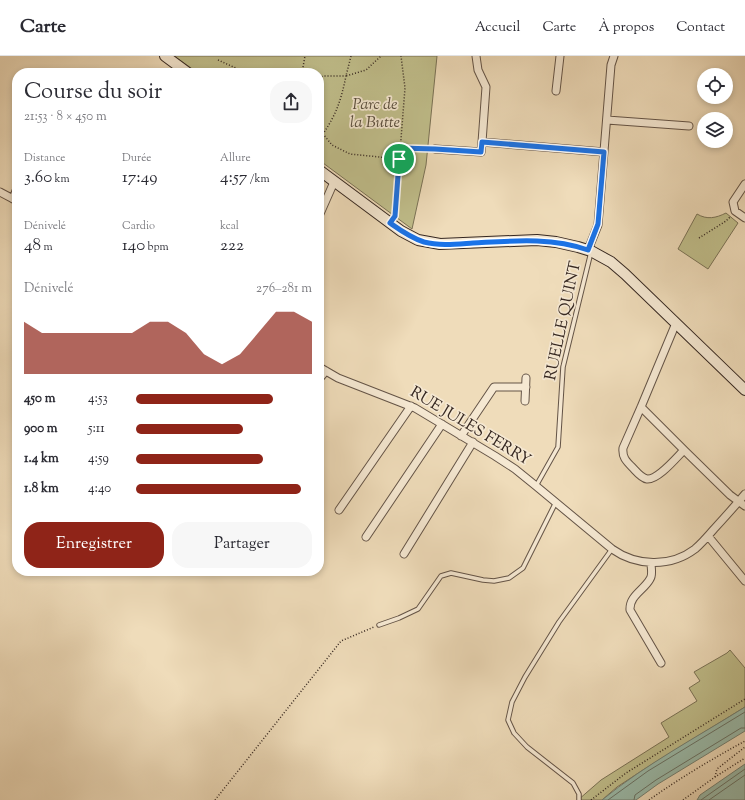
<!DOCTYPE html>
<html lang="fr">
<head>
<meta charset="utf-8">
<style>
  body { margin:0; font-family:"Sorts Mill Goudy",serif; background:#f7f7f7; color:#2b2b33; height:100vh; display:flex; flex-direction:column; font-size:15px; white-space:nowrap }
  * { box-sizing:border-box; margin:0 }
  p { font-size:13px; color:#7c7c81 }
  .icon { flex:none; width:22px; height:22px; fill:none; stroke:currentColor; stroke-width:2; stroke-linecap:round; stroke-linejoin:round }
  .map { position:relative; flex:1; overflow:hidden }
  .panel { position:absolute; left:12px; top:12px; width:312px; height:508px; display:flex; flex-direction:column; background:#fff; border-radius:16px; box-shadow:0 2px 6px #0003 }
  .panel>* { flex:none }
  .tools { position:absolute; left:697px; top:12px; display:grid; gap:8px }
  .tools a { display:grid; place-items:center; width:36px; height:36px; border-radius:50%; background:#fff; box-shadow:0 2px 6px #0003; font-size:20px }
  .pin { position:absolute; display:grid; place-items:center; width:34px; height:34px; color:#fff; margin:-17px; border:2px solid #fff; border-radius:50%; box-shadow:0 1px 4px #0007 }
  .round { display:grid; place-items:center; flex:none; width:42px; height:42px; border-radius:16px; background:#f7f7f7 }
  .head { display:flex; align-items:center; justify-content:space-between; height:68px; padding:0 12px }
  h1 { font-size:22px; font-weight:600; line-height:30px }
  .figures { display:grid; grid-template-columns:repeat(3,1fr); gap:6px; height:68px; padding:4px 12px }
  .figures div { display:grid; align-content:center }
  .figures b { font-size:17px; font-weight:600 }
  .figures small { font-size:11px; font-weight:400 }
  .figures p { font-size:11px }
  .chart { height:112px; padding:8px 12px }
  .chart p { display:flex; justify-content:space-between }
  .chart svg { width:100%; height:72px; margin-top:4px; fill:#8f2418; opacity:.7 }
  .action { display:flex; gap:8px; margin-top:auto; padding:8px 12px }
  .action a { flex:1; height:46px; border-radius:16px; background:#8f2418; color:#fff; font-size:16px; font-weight:600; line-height:46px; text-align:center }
  .action a+a { background:#f7f7f7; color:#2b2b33 }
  ul { padding:0 12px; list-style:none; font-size:13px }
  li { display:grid; grid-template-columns:64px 48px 1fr; align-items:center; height:30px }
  li i { height:10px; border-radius:5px; background:#8f2418 }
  header { display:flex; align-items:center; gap:24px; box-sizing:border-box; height:56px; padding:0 20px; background:#fff; border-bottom:1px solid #e1e1e2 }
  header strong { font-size:19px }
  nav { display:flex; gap:22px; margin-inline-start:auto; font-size:14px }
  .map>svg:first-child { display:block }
  .green { fill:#c0be8b; stroke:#7a7256 }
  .water { fill:#9abcac; stroke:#728074 }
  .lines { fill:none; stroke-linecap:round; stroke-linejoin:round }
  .shore { stroke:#687266; stroke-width:1 }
  .lane-casing { stroke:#645447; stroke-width:5.5 }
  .street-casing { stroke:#645447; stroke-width:9 }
  .secondary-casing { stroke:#352721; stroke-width:12 }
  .path { stroke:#352721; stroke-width:1.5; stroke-dasharray:1 2; stroke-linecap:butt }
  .lane { stroke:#f5e8d2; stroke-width:3.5 }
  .street { stroke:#f5e8d2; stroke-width:7 }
  .secondary { stroke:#f5e8d2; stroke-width:10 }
  .route-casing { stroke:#fff; stroke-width:8 }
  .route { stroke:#1a73e8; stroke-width:5 }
  .labels { text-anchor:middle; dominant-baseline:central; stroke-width:3.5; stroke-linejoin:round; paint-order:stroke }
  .park-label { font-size:16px; font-style:italic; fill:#584d3c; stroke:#f5e8d2 }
  .street-label { font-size:16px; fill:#352721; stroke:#f5e8d2 }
</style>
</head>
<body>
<header>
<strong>Carte</strong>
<nav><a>Accueil</a><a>Carte</a><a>À propos</a><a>Contact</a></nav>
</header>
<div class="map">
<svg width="745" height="744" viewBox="0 0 745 744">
  <rect width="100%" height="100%" fill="#efdcba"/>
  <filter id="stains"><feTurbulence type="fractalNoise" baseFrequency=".005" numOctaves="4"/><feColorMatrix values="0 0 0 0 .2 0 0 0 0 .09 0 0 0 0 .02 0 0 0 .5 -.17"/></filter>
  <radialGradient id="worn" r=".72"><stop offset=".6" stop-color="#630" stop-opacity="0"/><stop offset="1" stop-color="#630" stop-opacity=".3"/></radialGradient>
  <path class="green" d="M 174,0 L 437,0 L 426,109 L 412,173 L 319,104 L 319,17 L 198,17 Z
    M 726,157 L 738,167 L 708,213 L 678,193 L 697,158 C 707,164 716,162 726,157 Z
    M 730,594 L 745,612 L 745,651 L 646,712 L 617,731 L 602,744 L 578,744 L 601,724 L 669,681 L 661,667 L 697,645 L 689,632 L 700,625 L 694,616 L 727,597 Z"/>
  <path class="water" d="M 745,651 L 745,675 L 658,728 L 636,744 L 602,744 C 646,708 697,681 745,651 Z
    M 745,708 L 745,744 L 697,744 L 700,739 Z"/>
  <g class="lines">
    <path class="shore" d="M 608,744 L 648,715 L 745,656
      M 634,744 L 635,739 L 656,724 L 741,672 L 745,672
      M 701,744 L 745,713
      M 709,744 L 745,719"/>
    <defs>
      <path id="lane" d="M 536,430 L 558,391 L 563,311 L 591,196
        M 379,569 L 399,562 L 418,553 L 441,520 L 451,517 L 483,524 L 494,525 L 509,522 L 523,512 L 556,446
        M 579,744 L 579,738 L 573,727 L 527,691 L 514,677 L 508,664 L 512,646 L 525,621 L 559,566 L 612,493"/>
      <path id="street" d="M 476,0 L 478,14 L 486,31 L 482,86
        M 556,35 L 560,0
        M 607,64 L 689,70
        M 435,93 L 481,96 L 482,86 L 604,96
        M 745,128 L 733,146 L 735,155 L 745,162
        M 0,136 L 17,145
        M 13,143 L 17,132
        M 319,160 L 334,126
        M 588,194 L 598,169 L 611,9 L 614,0
        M 676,267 L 641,351 L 623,392 C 622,401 626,405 632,411 C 636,415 641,422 647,423 C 658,424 676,402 684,394 L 730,439 L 745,450
        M 319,311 L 338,322 L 415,352 L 495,400 L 515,413 L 536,430 L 612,493 C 636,510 670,512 695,493 C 702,487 708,480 714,473 C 725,461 735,450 745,438
        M 319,323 L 326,315
        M 525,345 L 526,322
        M 641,351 L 684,394
        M 461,380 L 494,331 L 526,331
        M 339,454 L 411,350
        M 708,480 L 745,525
        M 366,481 L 442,368
        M 404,498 L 473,386
        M 651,507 C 651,512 653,519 650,523 C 644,534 629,540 630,554 L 661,607"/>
      <path id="secondary" d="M 165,0 L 188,17
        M 319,114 L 401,175 L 418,184 L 440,188 L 537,184 L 556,186 L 578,191 L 591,195 L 611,206 L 625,218 L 745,334"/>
    </defs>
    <use href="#lane" class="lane-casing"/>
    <use href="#street" class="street-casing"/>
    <use href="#secondary" class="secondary-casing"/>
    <path class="path" d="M 351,0 L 346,20 L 366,14 L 381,0
      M 218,4 L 238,13 L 253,17
      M 302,17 L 305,0
      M 319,22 L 323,20 L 346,20 C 341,44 337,57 323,78 L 332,89 L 350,98 L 399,103
      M 319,70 L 322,77
      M 400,92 L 427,93
      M 395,159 L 405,32 L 401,0
      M 699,182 L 726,165 L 730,161
      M 715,721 L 717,713 L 745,691
      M 215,744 L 341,585 L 374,571
      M 591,744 L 626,717 L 745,643
      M 649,744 C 680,722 712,703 745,685
      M 683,744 L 715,721 L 745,702"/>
    <use href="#lane" class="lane"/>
    <use href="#street" class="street"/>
    <use href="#secondary" class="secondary"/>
  </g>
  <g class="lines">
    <defs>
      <path id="route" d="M 482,86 L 604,96 L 598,168 L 588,194 C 550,181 512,185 473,187 C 457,188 440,190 424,186 C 411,182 400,174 390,167 L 395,160 L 400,92 L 435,93 L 481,96 Z"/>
    </defs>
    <use href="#route" class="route-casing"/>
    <use href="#route" class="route"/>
  </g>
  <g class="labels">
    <g class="park-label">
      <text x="375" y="49">Parc de<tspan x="375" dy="18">la Butte</tspan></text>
    </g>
    <g class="street-label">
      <text transform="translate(564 265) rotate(-78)">RUELLE QUINT</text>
      <text transform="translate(470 371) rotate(31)">RUE JULES FERRY</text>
    </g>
  </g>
  <rect width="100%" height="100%" filter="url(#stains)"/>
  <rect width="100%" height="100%" fill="url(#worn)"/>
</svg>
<div class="tools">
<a><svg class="icon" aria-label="locate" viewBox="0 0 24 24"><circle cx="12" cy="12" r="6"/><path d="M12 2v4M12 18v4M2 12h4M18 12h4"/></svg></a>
<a><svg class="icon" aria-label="layers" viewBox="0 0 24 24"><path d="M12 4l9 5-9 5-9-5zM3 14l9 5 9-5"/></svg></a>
</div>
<div class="pin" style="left:399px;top:103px;background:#1e9e55"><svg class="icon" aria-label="arrive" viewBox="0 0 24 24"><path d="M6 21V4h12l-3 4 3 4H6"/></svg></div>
<section class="panel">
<div class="head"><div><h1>Course du soir</h1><p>21:53 · 8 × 450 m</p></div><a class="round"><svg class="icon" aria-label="share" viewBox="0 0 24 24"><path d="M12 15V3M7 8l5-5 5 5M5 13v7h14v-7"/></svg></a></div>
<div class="figures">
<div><p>Distance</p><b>3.60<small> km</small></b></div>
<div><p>Durée</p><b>17:49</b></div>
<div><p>Allure</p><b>4:57<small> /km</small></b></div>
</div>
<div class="figures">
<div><p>Dénivelé</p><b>48<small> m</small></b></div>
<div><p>Cardio</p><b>140<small> bpm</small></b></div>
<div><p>kcal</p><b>222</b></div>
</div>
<div class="chart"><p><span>Dénivelé</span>276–281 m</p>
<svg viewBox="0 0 160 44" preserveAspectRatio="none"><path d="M0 44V12L10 19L20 19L30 19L40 19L50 19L60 19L70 12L80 12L90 19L100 32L110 38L120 32L130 19L140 6L150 6L160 12V44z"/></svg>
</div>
<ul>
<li><b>450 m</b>4:53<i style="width:78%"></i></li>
<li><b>900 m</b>5:11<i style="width:61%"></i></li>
<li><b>1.4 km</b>4:59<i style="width:72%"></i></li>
<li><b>1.8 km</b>4:40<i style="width:94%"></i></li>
</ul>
<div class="action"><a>Enregistrer</a><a>Partager</a></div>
</section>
</div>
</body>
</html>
